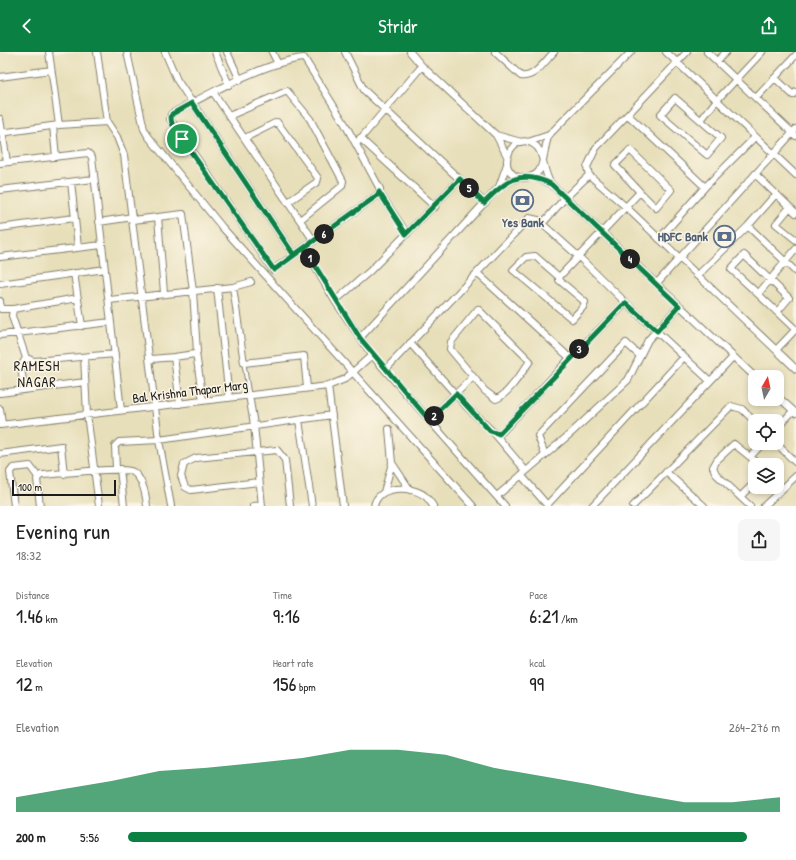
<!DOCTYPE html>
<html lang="en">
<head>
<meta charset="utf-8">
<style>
  body { margin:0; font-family:"Patrick Hand",sans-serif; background:#f6f6f6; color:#222; height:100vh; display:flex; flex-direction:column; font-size:15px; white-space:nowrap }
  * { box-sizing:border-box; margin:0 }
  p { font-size:13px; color:#767676 }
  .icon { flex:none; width:22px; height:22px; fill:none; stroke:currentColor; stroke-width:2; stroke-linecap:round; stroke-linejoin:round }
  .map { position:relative; height:454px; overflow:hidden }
  .sheet { display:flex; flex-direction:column; background:#fff; flex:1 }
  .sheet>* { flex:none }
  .needle { width:26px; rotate:9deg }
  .fabs { position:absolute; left:748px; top:318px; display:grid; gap:8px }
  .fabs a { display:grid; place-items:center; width:36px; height:36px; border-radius:8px; background:#fff; box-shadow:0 2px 6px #0003; font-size:20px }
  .scale { position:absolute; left:12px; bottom:10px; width:104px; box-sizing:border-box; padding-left:4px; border:2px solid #1c1c1c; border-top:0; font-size:11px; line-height:14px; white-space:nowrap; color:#1c1c1c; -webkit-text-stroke:3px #fcf5e5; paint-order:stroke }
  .pin { position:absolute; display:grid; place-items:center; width:34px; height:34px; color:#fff; margin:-17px; border:2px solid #fff; border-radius:50%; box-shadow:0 1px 4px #0007 }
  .km { position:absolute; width:20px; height:20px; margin:-10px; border-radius:50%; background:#222; color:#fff; font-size:11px; line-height:20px; text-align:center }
  .round { display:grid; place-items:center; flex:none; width:42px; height:42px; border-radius:8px; background:#f6f6f6 }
  .headline { display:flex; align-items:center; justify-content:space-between; height:68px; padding:0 16px }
  h1 { font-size:22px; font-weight:600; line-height:30px }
  .metrics { display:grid; grid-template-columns:repeat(3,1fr); gap:6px; height:68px; padding:4px 16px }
  .metrics div { display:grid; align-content:center }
  .metrics b { font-size:20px; font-weight:600 }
  .metrics small { font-size:11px; font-weight:400 }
  .metrics p { font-size:11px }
  .chart { height:112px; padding:8px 16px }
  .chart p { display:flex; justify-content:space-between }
  .chart svg { width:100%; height:72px; margin-top:4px; fill:#0b8043; opacity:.7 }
  ul { padding:0 16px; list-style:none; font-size:13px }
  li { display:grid; grid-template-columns:64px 48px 1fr; align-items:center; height:30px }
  li i { height:10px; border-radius:5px; background:#0b8043 }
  header { display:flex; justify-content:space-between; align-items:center; height:52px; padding:0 16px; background:#0b8043; color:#fff; font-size:18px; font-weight:600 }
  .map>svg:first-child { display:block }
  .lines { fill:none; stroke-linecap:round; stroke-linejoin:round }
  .service-casing { stroke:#827e6b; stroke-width:5 }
  .minor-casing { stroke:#827e6b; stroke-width:8 }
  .service { stroke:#fff; stroke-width:3 }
  .minor { stroke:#fff; stroke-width:6 }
  .route-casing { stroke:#fff; stroke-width:8 }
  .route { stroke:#0b8043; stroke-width:5 }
  .labels { text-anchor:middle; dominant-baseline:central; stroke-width:3; stroke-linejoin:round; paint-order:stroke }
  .service-label { font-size:13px; font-weight:bold; fill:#4e5e75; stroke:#fcf5e5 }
  .street-label { font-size:13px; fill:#1c1c1c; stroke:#fcf5e5 }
  .neighbourhood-label { font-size:14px; letter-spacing:1px; fill:#1c1c1c; stroke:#fcf5e5 }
</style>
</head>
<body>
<header><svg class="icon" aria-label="back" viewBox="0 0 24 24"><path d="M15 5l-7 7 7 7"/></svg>Stridr<svg class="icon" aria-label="share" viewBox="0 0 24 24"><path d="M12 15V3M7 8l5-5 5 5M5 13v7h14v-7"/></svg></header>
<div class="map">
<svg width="796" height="454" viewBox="0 0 796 454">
  <rect width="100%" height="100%" fill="#fcf5e5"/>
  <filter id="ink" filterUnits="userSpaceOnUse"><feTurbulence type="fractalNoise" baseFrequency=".025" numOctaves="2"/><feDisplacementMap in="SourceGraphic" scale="8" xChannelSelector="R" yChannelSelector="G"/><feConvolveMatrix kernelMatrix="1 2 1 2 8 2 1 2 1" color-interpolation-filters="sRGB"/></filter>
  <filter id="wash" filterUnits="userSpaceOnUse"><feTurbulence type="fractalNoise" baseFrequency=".012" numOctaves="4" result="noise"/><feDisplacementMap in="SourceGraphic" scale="16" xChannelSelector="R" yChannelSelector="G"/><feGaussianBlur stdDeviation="0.9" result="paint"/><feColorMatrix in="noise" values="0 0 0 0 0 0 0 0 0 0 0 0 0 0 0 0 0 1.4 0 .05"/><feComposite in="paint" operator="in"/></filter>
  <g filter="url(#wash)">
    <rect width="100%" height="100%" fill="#e7dfba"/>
  </g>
  <g filter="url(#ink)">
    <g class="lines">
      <defs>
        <path id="service" d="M 244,312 L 249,343"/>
        <path id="minor" d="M 49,0 L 59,73 L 107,70
          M 97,0 L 107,70 L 117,85 L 124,103 L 149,305 L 152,307 L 174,305 L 180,352
          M 127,0 L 144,77 L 148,84 L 222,175 L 473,454
          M 165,0 L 177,28 L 294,203
          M 215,0 L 229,33
          M 227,0 L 240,28
          M 272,0 L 278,12
          M 345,0 L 364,38 L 485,151
          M 410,0 L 422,14 L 496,83 L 507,104
          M 495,0 L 521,24 C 535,26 545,9 554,0
          M 631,0 L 549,83 C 544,94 545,109 539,119 C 535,124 529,126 523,126 C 491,122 513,73 537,95 C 544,102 543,120 551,132 L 755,325
          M 666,0 L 796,123
          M 687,0 L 596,96 L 587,115 L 589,123 L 626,155 L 796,317
          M 707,0 L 796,84
          M 304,6 L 345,72 L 380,137 L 378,143 L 273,218 L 170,67 L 171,62 C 205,44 267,9 304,6 Z
          M 717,9 L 726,0
          M 0,25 L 51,18
          M 775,26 L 793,43 L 796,40
          M 213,40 L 314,189
          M 675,46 L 721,86 L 707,103 L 660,63 Z
          M 756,46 L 796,3
          M 628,63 L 705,135
          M 229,64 L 287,39 L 310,67 L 343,129 L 342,134 L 300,168
          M 0,67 L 7,110
          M 701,68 L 716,49 L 762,0
          M 53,74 L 56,105
          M 0,81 L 59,73
          M 496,83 L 521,90
          M 245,86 L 277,70 L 318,126 L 317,130 L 288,150
          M 360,86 L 435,155
          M 528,90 L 549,83
          M 356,92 L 422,14
          M 0,111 L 88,101 L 92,105 L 121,358
          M 755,122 L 796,161
          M 532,124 L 549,131
          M 71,130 L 78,195
          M 499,135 L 507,112
          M 0,138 L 94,127
          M 379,140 L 407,182
          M 790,155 L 776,172 L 796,188
          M 133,168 L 158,165
          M 99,170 L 133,165
          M 542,172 L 565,146 L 589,123
          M 748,174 L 796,220
          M 0,176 L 74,166
          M 659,187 L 705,135 L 755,85
          M 304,196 L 335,249 L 372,303 L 505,454
          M 796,197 L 758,242 L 796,278
          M 0,205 L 102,193
          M 74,221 L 82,274
          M 477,221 L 570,306
          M 697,224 L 748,174 L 776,142
          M 559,225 L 535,204 L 526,205 L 513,218 L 572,267 L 583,255 L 585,250 L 559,228 L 560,224 L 640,140 L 656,156 L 671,138 L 630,98 L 615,113 L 640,140
          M 0,232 L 105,217
          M 656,232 L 796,77
          M 233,235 L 244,311 L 304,304 L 307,336
          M 217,236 L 229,346
          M 164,241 L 158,165 L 183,162 L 193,239 L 197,300 L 195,302 L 174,305
          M 758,242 L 731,217 L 744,203 L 789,246 L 777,260
          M 78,246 L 13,257 L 12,264 L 26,306 L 34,309 L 115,302
          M 109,248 L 233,235 L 251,230
          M 0,249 L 1,257 L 13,257
          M 335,249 L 370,219 L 460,127
          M 478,257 L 530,309 C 523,319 507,344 496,347 L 485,339 L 450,297 L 451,290 Z
          M 0,283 L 111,270
          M 360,286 L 499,135 L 512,128 L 521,125
          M 410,291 L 467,355 L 494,381 L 499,382 L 502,380 L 570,306 L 626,251 L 710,329
          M 776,298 L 796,277
          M 196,301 L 203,349
          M 84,305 L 87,362 L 99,454
          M 149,306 L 159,388 L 171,454
          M 385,318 L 529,166 L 538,168 L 578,204 L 626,251
          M 328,334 L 343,454
          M 24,338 L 21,314 L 26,306
          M 0,341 L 85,330
          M 249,343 L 254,373 L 262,454
          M 777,344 L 796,361
          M 0,357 L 2,372
          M 299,368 L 312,454
          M 429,368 L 473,325
          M 0,373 L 328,334 L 345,327 L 372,303
          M 777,376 L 793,359
          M 389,377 L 392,411
          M 494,381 L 526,419
          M 776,391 L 796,411
          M 0,402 L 61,394 L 64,422
          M 545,403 L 538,384 L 626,291 L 640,304
          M 751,404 L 763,391
          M 116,417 L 115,394 L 119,390 L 159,388 L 332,363
          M 120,417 L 124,454
          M 666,420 L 704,454
          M 521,423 L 548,454
          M 259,430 L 191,438 L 185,435 L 181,424 L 184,412 L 196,406 L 277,398 L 285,408 L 290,454
          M 384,440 L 392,411 L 410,438
          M 498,443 L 570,382 L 628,328 L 648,288 L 679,254
          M 740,445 L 755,430
          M 547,453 L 684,305
          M 14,454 L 10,420 L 13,416 L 30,414 L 38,425
          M 40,454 L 37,427 L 41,423 C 57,422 124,414 133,420 C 143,427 146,443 147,454
          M 253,454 L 262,453
          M 374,454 C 378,433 411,433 425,444 C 428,446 431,451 433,454
          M 592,454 L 733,305
          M 633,454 L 728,357 L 731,354 L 742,357 L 755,370
          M 750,454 L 716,422 L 713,415 L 717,408 L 734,392 L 760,413
          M 764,454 L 796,424"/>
      </defs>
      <use href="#service" class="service-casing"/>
      <use href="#minor" class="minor-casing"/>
      <use href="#service" class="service"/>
      <use href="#minor" class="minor"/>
    </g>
  </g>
  <g class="lines" filter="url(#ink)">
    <defs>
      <path id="route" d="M 182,87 L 274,218 L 304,196 L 360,286 L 429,368 L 456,342 L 490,379 L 499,382 L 622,254 L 626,251 L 657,279 L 679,254 L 551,132 C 520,117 506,128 484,151 L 460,127 L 406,182 L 379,140 L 378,143 L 294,203 L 192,51 L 172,62 C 168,71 178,80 182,87"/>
    </defs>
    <use href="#route" class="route-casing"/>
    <use href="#route" class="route"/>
  </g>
  <defs>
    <symbol id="bank-ring" viewBox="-11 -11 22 22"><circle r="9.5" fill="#fcf5e5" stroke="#5c6f8a" stroke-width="1.5"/><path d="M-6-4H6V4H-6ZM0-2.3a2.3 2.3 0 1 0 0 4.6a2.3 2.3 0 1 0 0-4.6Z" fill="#5c6f8a"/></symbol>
  </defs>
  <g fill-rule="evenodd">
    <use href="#bank-ring" x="510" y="136" width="25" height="25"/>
    <use href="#bank-ring" x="712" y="172" width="25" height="25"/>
  </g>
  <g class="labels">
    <g class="service-label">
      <text x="523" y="170">Yes Bank</text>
      <text x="708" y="184" text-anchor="end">HDFC Bank</text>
    </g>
    <g class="street-label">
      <text transform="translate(190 339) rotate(-7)">Bal Krishna Thapar Marg</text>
    </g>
    <g class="neighbourhood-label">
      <text x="37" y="313">RAMESH<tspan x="37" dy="16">NAGAR</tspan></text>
    </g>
  </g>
</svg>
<div class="fabs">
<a><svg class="needle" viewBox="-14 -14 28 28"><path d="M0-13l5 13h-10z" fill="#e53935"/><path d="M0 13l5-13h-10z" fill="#767676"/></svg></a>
<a><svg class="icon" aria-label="locate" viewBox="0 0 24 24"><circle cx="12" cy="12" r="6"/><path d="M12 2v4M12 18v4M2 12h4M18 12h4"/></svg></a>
<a><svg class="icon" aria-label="layers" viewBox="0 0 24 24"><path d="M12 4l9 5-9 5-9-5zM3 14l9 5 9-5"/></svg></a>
</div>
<div class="scale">100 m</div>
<div class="pin" style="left:182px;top:87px;background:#1e9e55"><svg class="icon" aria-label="arrive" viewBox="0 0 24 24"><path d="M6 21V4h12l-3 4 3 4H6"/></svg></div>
<b class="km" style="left:310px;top:206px">1</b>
<b class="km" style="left:434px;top:364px">2</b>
<b class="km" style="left:579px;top:297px">3</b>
<b class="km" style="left:630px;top:207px">4</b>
<b class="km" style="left:469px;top:136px">5</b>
<b class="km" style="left:324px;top:182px">6</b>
</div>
<section class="sheet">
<div class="headline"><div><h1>Evening run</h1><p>18:32</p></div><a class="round"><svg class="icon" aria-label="share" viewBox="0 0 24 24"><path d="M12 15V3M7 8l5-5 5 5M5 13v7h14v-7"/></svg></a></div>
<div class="metrics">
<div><p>Distance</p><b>1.46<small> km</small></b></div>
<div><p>Time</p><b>9:16</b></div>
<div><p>Pace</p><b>6:21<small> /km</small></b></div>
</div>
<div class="metrics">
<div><p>Elevation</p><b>12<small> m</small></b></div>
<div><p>Heart rate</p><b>156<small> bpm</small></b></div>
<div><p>kcal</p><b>99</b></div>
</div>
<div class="chart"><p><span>Elevation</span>264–276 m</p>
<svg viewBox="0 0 160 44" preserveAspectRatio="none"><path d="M0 44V35L10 30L20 25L30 19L40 17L50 14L60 11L70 6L80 6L90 9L100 17L110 22L120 27L130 33L140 38L150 38L160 35V44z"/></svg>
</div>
<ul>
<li><b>200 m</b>5:56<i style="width:95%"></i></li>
</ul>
</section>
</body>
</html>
